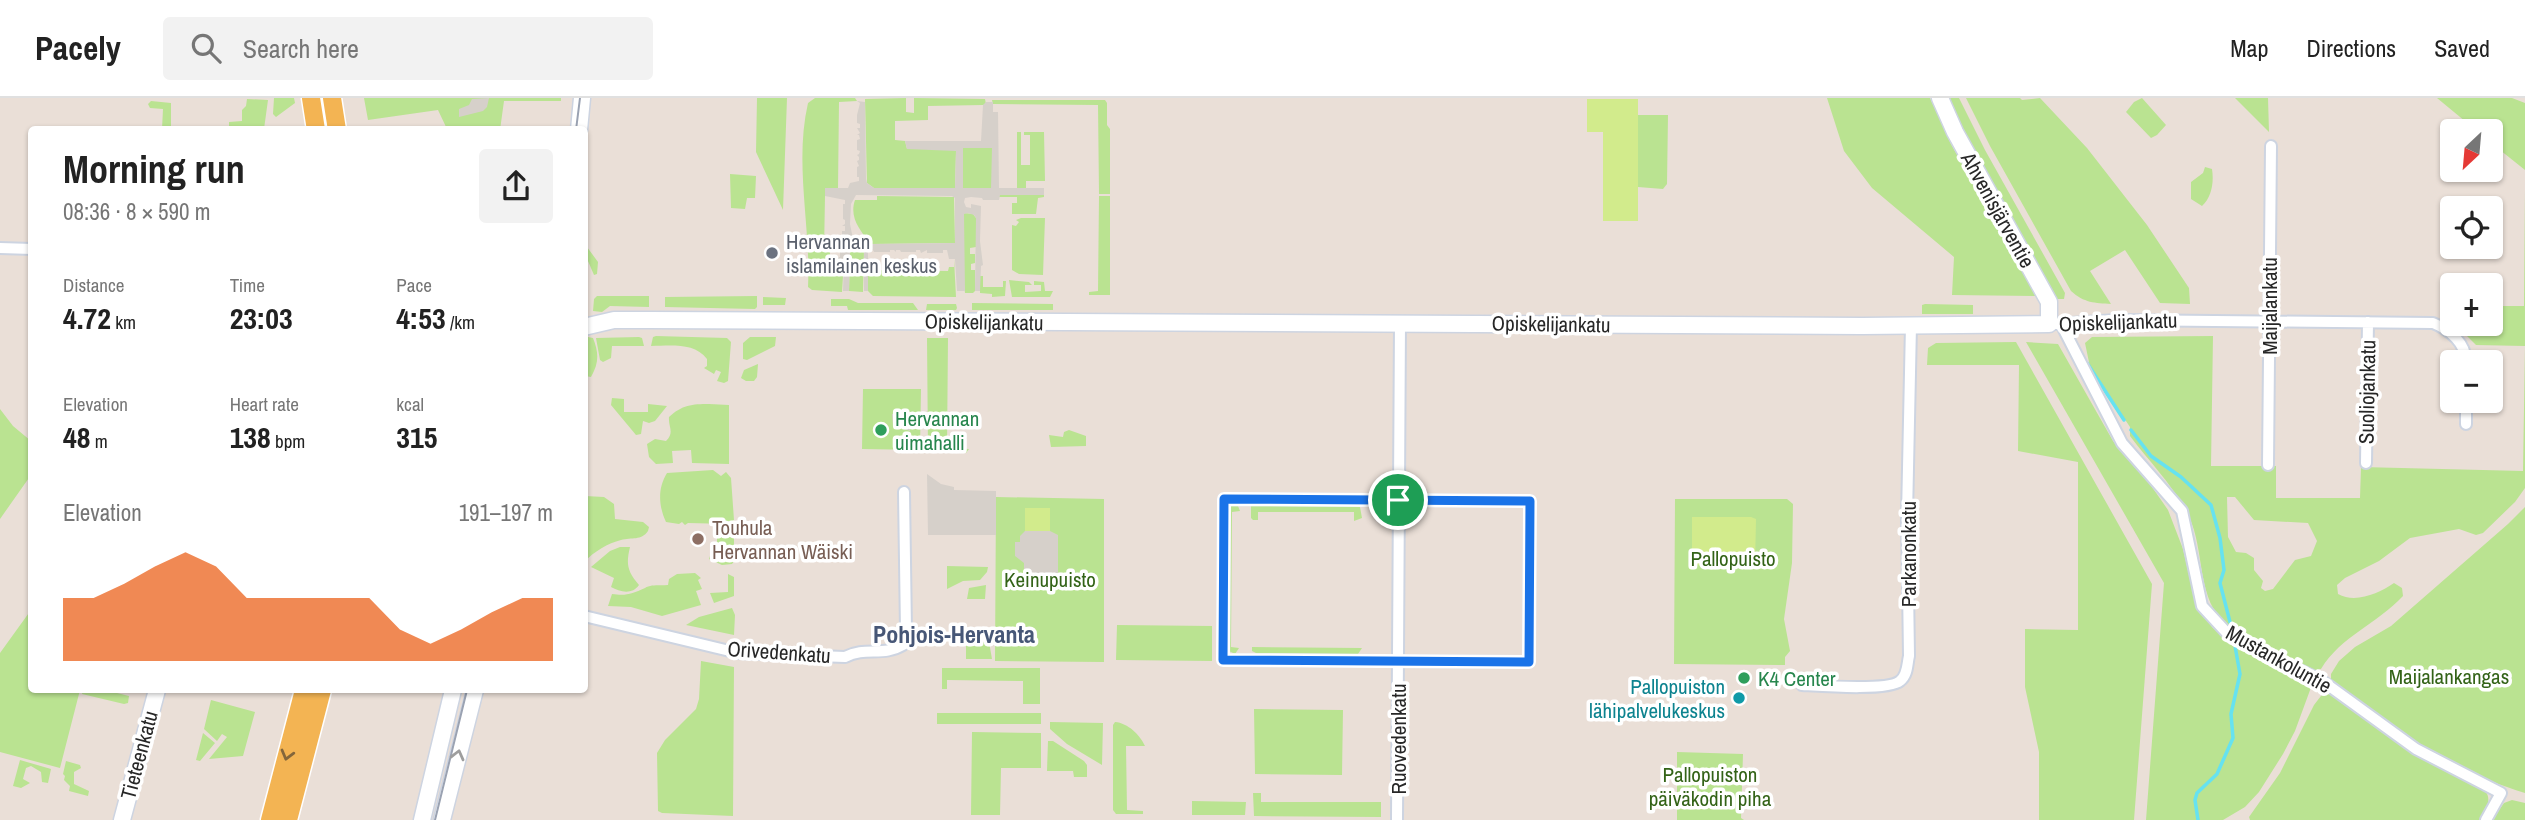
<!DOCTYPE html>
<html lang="en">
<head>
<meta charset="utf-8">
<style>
  body { margin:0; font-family:"Archivo Narrow",sans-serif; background:#f2f2f2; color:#222; height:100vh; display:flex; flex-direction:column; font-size:26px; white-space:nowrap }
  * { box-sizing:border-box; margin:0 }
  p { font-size:23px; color:#767676 }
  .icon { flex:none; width:38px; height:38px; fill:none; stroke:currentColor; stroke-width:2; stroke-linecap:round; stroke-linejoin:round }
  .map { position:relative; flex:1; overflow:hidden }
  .details { position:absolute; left:28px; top:28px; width:560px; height:567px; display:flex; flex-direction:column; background:#fff; border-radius:7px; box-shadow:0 2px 5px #0004 }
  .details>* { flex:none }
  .needle { width:46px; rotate:206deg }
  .tools { position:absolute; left:2440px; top:21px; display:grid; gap:14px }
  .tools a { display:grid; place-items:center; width:63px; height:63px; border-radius:7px; background:#fff; box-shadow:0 2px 5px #0004; font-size:35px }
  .pin { position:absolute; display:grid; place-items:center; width:60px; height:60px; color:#fff; margin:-30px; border:4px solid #fff; border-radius:50%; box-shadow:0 2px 7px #0007 }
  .round { display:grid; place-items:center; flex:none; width:74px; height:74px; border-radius:7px; background:#f2f2f2 }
  .summary { display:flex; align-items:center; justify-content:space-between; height:119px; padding:0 35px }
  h1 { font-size:38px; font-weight:700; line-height:52px }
  .figures { display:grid; grid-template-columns:repeat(3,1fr); gap:10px; height:119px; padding:7px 35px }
  .figures div { display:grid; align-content:center }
  .figures b { font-size:30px; font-weight:700 }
  .figures small { font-size:19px; font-weight:400 }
  .figures p { font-size:19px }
  .chart { height:196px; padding:14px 35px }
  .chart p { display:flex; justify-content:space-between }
  .chart svg { width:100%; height:126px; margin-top:7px; fill:#ea580c; opacity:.7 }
  header { display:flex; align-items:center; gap:42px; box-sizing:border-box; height:98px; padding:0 35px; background:#fff; border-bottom:2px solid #e0e0e0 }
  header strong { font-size:33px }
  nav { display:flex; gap:38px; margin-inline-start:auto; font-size:24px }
  .search { width:490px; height:63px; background:#f2f2f2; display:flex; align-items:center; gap:18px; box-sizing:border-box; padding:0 24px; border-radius:7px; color:#767676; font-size:26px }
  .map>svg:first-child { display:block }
  .green { fill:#bae391; fill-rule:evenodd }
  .pitch { fill:#d2eb8c }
  .plaza { fill:#d6d0ca; fill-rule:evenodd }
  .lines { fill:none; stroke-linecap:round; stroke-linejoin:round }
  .stream { stroke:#66e2f0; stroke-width:3.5 }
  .street-casing { stroke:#cdd4e1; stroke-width:14 }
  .secondary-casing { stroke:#cdd4e1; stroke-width:19 }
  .primary-casing { stroke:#fff; stroke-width:21 }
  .street { stroke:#fff; stroke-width:10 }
  .secondary { stroke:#fff; stroke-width:16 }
  .primary { stroke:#f3b453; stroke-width:18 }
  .tram { stroke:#9aa2b2; stroke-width:2 }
  .oneway { stroke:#83663b }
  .oneway2 { stroke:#9e9e9e }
  .route-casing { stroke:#fff; stroke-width:14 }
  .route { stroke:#1a73e8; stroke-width:9 }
  .worship-dot { fill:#6b7280; stroke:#fff; stroke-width:2.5 }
  .leisure-dot { fill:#2e9e5b; stroke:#fff; stroke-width:2.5 }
  .education-dot { fill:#8d6e63; stroke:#fff; stroke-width:2.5 }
  .culture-dot { fill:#0f9aa8; stroke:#fff; stroke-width:2.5 }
  .labels { text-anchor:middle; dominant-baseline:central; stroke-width:7; stroke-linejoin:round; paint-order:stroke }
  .street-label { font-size:21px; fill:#272727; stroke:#fff }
  .worship-label { font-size:21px; fill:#5b616d; stroke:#fff; text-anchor:start }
  .leisure-label { font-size:21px; fill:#27864d; stroke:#fff; text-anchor:start }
  .education-label { font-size:21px; fill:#785e54; stroke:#fff; text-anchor:start }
  .park-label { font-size:21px; fill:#336317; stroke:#fff }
  .culture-label { font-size:21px; fill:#0d838f; stroke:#fff; text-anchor:end }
  .quarter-label { font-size:24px; font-weight:bold; fill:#475777; stroke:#fff }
</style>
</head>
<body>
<header>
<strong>Pacely</strong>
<div class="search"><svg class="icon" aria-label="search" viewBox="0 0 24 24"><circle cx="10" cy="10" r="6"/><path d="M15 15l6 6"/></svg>Search here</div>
<nav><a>Map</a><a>Directions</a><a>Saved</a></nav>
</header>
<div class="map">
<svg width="2525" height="722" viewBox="0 0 2525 722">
  <rect width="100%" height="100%" fill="#eadfd7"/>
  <path class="green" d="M 274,0 L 294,0 L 295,5 L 276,19 L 273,16 Z
    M 364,0 L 561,0 L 561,3 L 504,3 L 500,32 L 447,31 L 438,12 L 368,22 Z
    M 757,0 L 787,0 L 783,112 L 756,54 Z
    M 815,0 L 855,0 L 857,3 L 839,4 L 838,90 L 826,91 L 825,98 L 824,154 L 830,154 L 830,160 L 844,162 L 842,194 L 812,192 L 808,189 C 811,128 794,66 808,5 Z
    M 906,0 L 906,14 L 914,15 L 914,0 L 985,1 L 986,6 L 983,7 L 928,8 L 928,22 L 895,23 L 895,42 L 905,43 L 907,51 L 952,51 L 956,53 L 955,90 L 874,90 L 867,85 L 865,1 Z
    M 1827,0 L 1930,0 L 1951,46 L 2037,198 L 1952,197 L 1954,159 L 1872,90 L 1844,53 Z
    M 1946,0 L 1959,0 L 1985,52 L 2065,195 L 2064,201 L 2055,201 L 1971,51 Z
    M 1966,0 L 2020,0 L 2022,2 L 2040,0 L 2087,50 L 2147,127 L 2189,190 L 2190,206 L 2160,205 L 2125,152 L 2090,173 L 2111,206 C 2095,205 2084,205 2071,193 L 1990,48 Z
    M 2142,0 L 2166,27 L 2157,37 L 2151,40 L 2126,14 L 2134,4 Z
    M 2235,0 L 2268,0 L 2269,34 Z
    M 2437,0 L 2512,0 L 2525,5 L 2525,72 L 2490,44 L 2490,33 L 2477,33 Z
    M 247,1 L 268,2 L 264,31 L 229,31 L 229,24 L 242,23 L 242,12 L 246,8 Z
    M 992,2 L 1105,2 L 1107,5 L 1107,27 L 1110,31 L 1110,96 L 1099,96 L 1098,7 L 993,6 Z
    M 151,3 L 171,5 L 171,31 L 162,31 L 163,11 L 150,10 L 148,6 Z
    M 1638,17 L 1668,17 L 1667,86 L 1663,91 L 1638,89 Z
    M 1017,34 L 1021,34 L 1021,67 L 1030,67 L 1030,37 L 1024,37 L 1024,34 L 1044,34 L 1045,83 L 1026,83 L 1026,90 L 1017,90 Z
    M 992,49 L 992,90 L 963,90 L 963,50 Z
    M 2205,69 L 2212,71 C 2214,84 2212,99 2202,108 L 2191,101 L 2191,84 L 2203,75 Z
    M 730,76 L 756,78 L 755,100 L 747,100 L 745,111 L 731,110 Z
    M 2525,92 L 2525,390 L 2515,404 L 2483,435 L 2476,437 L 2459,431 L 2410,440 L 2379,463 L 2345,480 L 2337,487 L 2338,496 C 2356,506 2379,495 2394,485 L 2402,490 L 2403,498 C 2377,526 2341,538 2321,571 L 2311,573 C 2283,560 2249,548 2226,527 C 2198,501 2204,459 2192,426 C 2179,393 2151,366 2130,338 L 2130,329 L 2090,269 L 2085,245 L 2092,239 L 2213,238 L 2211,368 L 2276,368 L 2276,400 L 2360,400 L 2361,369 L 2523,373 L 2525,248 L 2476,247 L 2455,226 L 2490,226 L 2490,208 L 2524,208 ZM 2227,399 L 2235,399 L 2254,422 L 2308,425 L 2317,443 L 2311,458 L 2295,462 L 2273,491 L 2265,493 L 2261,490 L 2263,483 L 2254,472 L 2254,460 L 2246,455 L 2236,454 L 2228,439 Z
    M 999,97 L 1044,97 L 1044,99 L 1038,100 L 1036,116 L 1012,116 L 1012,105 L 1017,105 L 1017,99 L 999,99 Z
    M 877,98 L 954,99 L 955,145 L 870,146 C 860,131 849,120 855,102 L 877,102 Z
    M 1099,98 L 1110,98 L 1110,197 L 1089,197 L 1089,194 L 1098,193 Z
    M 964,115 L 973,116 L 976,120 L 976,149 L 970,150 L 970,156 L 975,156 L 975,165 L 971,166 L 971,172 L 975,172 L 975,193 L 973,195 L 965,195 L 964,187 Z
    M 1021,120 L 1045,120 L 1043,177 L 1019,176 L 1012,172 L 1012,127 L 1016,128 L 1019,124 L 1016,122 Z
    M 584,141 L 587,149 L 598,164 L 597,176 L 594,177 L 585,156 Z
    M 855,146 L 864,151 L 863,194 L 849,193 L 850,150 Z
    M 954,161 L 956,199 L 873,198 L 868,193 L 868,172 L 948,173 L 949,169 L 954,169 Z
    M 980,178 L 983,178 L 983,189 L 1003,189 L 1003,183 L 1006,183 L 1005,198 L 992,199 L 992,196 L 980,195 Z
    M 1009,182 L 1029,184 L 1032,187 L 1025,187 L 1025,194 L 1041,193 L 1041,187 L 1034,187 L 1034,183 L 1044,184 L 1045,193 L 1053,193 L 1050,199 L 1012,199 Z
    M 649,198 L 649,209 L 610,208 L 602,214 L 593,213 L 594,201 L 597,198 Z
    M 757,198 L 757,209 L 755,211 L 665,209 L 665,199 Z
    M 763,199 L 786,200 L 785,207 L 763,207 Z
    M 831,201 L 849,201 L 858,205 L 913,205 L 918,212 L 848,212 L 847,208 L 831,208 Z
    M 972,205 L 1053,206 L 1053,212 L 972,212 Z
    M 927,206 L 956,206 L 957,210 L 956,212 L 926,212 Z
    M 1925,206 L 1973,207 L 1973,216 L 1922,216 L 1922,207 Z
    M 656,238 L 727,240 L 731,244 L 728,283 L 724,285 L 717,283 L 721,274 L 716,272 L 714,276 L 704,270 L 707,268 L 707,261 C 694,244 670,248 651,248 L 653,239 Z
    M 588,239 L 593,240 C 599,255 599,265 591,279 L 585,278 L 585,242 Z
    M 639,239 L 642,240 L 644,248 L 612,248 L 611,260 L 603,264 L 600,262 L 596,240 Z
    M 750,239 L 776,239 L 775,248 L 747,262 L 743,261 L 743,245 Z
    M 927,240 L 948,240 L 947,350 L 969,351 L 966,355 L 928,353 Z
    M 2016,244 L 2152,486 L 2134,722 L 2039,722 L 2039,654 L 2025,589 L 2025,531 L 2078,532 L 2078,364 L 2018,353 L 2019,267 L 1927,267 L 1928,250 L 1936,245 Z
    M 2026,244 L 2058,246 L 2113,343 L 2143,376 L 2168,412 L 2183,451 L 2196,507 L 2213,530 L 2247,552 L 2313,584 L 2295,633 L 2283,656 L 2259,694 L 2245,709 L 2223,722 L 2146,722 L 2164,485 Z
    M 758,266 L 757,279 L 754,283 L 746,283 L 741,280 L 744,272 Z
    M 863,291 L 921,291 L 920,352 L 862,351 Z
    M 612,300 L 624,301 L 624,314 L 648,314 L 648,306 L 667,308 L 655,323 L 649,325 L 643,323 L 641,336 L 636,337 L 611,307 Z
    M 709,306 L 729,307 L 729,366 L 692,365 L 691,352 L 672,353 L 673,365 L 656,366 L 649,359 L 647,346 L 655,341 L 666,343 C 675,334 668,329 669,319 C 682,307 692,306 709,306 Z
    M 0,311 L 13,328 L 31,343 L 31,377 L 0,421 Z
    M 1069,332 L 1086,338 L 1086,348 L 1051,349 L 1049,337 L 1063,339 L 1064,334 Z
    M 713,372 L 721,378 L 726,374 L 731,380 L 734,422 L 729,426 L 688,425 L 685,427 L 682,424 L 679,426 L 666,424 C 659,409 657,391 667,375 Z
    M 585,398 L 604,399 L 614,406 L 615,421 L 643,424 L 649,429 L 648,433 C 641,443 632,439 621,442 C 608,445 594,454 585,463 Z
    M 996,399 L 1104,401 L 1104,564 L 995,563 Z
    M 1675,401 L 1787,401 L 1793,406 L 1792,465 L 1784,521 L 1790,553 L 1785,559 L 1785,567 L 1674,566 Z
    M 1232,407 L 1238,408 L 1240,413 L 1232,414 L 1231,549 L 1239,550 L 1235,556 L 1229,553 L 1229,411 Z
    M 1254,407 L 1355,408 L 1360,409 L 1362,420 L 1354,423 L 1354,414 L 1258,414 L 1258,422 L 1253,422 L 1251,420 L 1251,408 Z
    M 2525,409 L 2525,695 C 2461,676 2379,628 2331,581 L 2331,576 L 2339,563 L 2355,549 L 2391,528 L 2508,426 Z
    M 717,431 L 734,433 L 734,463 L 732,466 L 722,467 L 709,461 L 710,458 L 717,457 Z
    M 620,449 L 630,449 C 626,466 627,473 639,487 C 632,497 620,494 611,489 L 614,480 L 591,469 L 610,453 Z
    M 947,468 L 988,469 L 987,474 L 980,482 L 963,483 L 947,491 Z
    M 695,475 L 701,480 L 698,482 L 702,491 L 696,493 L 701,507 L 662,518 L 631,509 L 608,508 L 612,496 C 626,498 632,496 645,490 C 651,486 661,488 668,487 L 669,481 L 677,476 Z
    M 728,476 L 734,479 L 734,498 L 714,505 L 710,495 L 728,494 Z
    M 986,487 L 985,501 L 967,501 L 969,490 Z
    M 732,510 L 735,517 L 734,537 L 686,527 L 699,519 Z
    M 31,512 L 32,592 L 80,592 L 60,670 L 0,654 L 0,555 Z
    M 1117,527 L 1212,528 L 1212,563 L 1116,562 Z
    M 966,544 L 989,544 L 992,561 L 966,561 Z
    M 1252,549 L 1362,550 L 1358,556 L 1258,556 L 1252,553 Z
    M 701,563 L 734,569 L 733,718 L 662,715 L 658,713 L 657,655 L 665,642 L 696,611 L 699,601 Z
    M 942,570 L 1040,570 L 1040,606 L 1023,606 L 1023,583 L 947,582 L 947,591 L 942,591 Z
    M 83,592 L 105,592 L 129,598 L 128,605 L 124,606 L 82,596 Z
    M 2324,594 L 2329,594 L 2402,647 L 2486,694 C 2492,703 2485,713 2481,722 L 2250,722 L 2249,719 L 2280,675 L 2314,607 Z
    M 211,602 L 255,614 L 243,658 L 209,661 L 227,639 L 222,636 L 217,643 L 204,631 Z
    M 1254,611 L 1343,612 L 1342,677 L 1255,676 Z
    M 937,615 L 1041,615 L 1041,626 L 937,626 Z
    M 1050,624 L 1103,625 L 1102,667 L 1067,646 L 1050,631 Z
    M 1115,624 C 1128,625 1140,637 1145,648 L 1126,648 L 1127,712 L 1143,713 L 1143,716 L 1116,716 L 1113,712 L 1113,627 Z
    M 972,634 L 1041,635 L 1041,670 L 1001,670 L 1000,717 L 971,717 Z
    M 203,635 L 215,645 L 200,663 L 196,662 Z
    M 1048,643 L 1053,643 L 1084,663 L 1087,667 L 1087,679 L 1074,679 L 1073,673 L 1047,673 Z
    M 1677,654 L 1743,656 L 1741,720 L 1744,722 L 1677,722 Z
    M 20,662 L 51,671 L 48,685 L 42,684 L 41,674 L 31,668 L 26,670 L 23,681 L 30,685 L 21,690 L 13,688 Z
    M 66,663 L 80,667 L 81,670 L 74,674 L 74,686 L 89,693 L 88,698 L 69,693 L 70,688 L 64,682 L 65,678 L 63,676 Z
    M 1253,695 L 1261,695 L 1261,704 L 1381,704 L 1381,719 L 1254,718 Z
    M 2512,702 L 2525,705 L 2525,722 L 2492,722 L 2504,705 Z
    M 1192,703 L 1246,704 L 1245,717 L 1192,717 Z"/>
  <path class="pitch" d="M 1587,1 L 1638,1 L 1638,123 L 1603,123 L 1603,34 L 1587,34 Z
    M 1025,410 L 1050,410 L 1050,433 L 1025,433 Z
    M 1692,419 L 1751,419 L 1756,421 L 1755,468 L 1692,467 Z"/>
  <path class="plaza" d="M 489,0 L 487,9 L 483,13 L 459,19 L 459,11 L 469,7 L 472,1 Z
    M 857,3 L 865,4 L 866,81 L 867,85 L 874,90 L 955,90 L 956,53 L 907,51 L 905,43 L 981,43 L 983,7 L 986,4 L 993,4 L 993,14 L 998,14 L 999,90 L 1044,90 L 1044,97 L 1000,97 L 999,102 L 983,102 L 982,100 L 971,99 L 965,100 L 964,104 L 966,109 L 971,110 L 971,106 L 981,108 L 980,143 L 983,167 L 981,168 L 980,193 L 975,193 L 976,120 L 974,117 L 968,115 L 964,116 L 965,193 L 957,193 L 955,161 L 949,161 L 947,152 L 943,152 L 943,155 L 927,155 L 927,152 L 921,155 L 920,152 L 916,152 L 916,154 L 901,154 L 900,152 L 896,152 L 896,154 L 894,152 L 890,152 L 890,154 L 874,154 L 873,152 L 869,152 L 868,154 L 868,193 L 864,193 L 864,151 L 855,146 L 850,150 L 849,193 L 843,193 L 844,163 L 837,162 L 837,160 L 840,159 L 840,154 L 845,153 L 845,148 L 842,148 L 842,133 L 845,133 L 845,128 L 842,128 L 845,126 L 845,122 L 843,121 L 843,106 L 845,106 L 845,102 L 825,98 L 825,90 L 848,90 L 850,85 L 859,83 L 859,79 L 857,79 L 857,69 L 859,68 L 857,63 L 859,62 L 859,59 L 857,57 L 859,56 L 860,53 L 857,52 L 857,42 L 860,41 L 859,37 L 857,37 L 860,35 L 857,30 L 860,30 L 860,26 L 857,25 L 857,17 L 860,5 ZM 963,50 L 992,50 L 991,90 L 963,90 ZM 856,97 L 952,98 L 955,100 L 955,145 L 870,146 L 853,141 L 850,126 L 851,106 Z
    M 892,316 L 904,317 L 904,320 L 910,320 L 910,333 L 893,327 Z
    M 927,376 L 941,386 L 954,389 L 954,392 L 996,393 L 996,437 L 928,437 Z
    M 1025,433 L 1050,433 L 1058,437 L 1058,483 L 1052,488 L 1048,486 L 1024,486 L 1024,465 L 1015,458 L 1015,444 L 1020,444 L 1020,438 Z"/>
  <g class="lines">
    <path class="stream" d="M 2087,265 L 2124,322
      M 2131,332 L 2151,358 L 2181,379 L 2211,407 L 2220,440 L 2224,472 L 2220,485 L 2230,524
      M 2198,722 L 2195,702 L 2197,695 L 2217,676 L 2233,640 L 2231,616 L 2240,576 L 2235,548"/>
    <defs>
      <path id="street" d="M 0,150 L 32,151
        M 2056,226 L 2116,222 L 2433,225 C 2450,232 2466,245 2466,264
        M 2061,226 L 2122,345 L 2182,413 L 2202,508 L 2227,535 L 2238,543 L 2321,582 L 2416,651 L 2501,695 L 2486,722
        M 2466,303 L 2466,326
        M 2366,365 L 2368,224
        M 2268,367 L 2271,48
        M 1224,401 L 1530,403 L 1529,564 L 1223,562 Z
        M 584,518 L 738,555 L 845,559 C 866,548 883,559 903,547 L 906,533 L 904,394
        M 1802,587 C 1821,588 1888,593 1900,583 C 1908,577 1907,566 1909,558 L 1907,418 L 1911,227
        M 1397,722 L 1400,225"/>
      <path id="secondary" d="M 579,32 L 582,0
        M 584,229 L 614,222 L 648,222 L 1862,228 L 2049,226 L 2049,204 L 1955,34 L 1940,0
        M 122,722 L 157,592
        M 422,722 L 453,592
        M 442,722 L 475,592"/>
      <path id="primary" d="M 311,0 L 316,32
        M 332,0 L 337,32
        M 270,722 L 304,592
        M 288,722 L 322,592"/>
    </defs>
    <use href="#street" class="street-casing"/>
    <use href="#secondary" class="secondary-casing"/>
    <use href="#primary" class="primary-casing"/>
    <use href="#street" class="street"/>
    <use href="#secondary" class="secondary"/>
    <use href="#primary" class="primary"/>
    <path class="tram" d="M 576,32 L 580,0
      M 435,722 L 467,592"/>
  </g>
  <defs><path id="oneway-chevron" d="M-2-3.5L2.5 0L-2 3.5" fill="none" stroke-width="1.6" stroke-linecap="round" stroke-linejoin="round" transform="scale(1.75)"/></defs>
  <use class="oneway" href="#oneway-chevron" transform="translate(287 657) rotate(105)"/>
  <use class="oneway2" href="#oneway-chevron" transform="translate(458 657) rotate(-76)"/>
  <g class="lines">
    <defs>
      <path id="route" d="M 1224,401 L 1530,403 L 1529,564 L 1223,562 Z"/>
    </defs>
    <use href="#route" class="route-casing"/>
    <use href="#route" class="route"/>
  </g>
  <circle class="worship-dot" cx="772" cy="155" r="7"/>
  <g class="leisure-dot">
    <circle cx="881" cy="332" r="7"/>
    <circle cx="1744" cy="580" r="7"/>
  </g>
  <circle class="education-dot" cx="698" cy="441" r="7"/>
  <circle class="culture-dot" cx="1739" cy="600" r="7"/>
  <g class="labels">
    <g class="street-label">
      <text transform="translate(1998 112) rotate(61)">Ahvenisjärventie</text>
      <text transform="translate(2269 208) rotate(-90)">Maijalankatu</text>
      <text transform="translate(984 224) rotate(1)">Opiskelijankatu</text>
      <text transform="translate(2118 224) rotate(-2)">Opiskelijankatu</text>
      <text transform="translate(1551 226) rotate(1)">Opiskelijankatu</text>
      <text transform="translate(2367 294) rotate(-89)">Suoliojankatu</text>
      <text transform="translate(1908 456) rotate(-90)">Parkanonkatu</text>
      <text transform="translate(779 554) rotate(4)">Orivedenkatu</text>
      <text transform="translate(2279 561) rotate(29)">Mustankoluntie</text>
      <text transform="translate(1398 641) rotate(-90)">Ruovedenkatu</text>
      <text transform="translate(139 657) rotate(-75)">Tieteenkatu</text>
    </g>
    <g class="worship-label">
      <text x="786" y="143">Hervannan<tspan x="786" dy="24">islamilainen keskus</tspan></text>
    </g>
    <g class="leisure-label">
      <text x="895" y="320">Hervannan<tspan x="895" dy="24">uimahalli</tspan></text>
      <text x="1758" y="580">K4 Center</text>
    </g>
    <g class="education-label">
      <text x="712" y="429">Touhula<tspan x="712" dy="24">Hervannan Wäiski</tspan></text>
    </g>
    <g class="park-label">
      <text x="1733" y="460">Pallopuisto</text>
      <text x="1050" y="481">Keinupuisto</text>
      <text x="2449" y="578">Maijalankangas</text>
      <text x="1710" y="676">Pallopuiston<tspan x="1710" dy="24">päiväkodin piha</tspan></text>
    </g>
    <g class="culture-label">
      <text x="1725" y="588">Pallopuiston<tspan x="1725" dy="24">lähipalvelukeskus</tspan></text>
    </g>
    <g class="quarter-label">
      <text x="954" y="536">Pohjois-Hervanta</text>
    </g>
  </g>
</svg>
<div class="tools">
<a><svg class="needle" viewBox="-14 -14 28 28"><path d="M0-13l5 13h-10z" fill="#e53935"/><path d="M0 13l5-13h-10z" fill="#767676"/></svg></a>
<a><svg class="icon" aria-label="locate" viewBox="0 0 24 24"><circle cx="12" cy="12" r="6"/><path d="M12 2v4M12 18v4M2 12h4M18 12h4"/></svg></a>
<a>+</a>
<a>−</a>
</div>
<div class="pin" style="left:1398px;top:402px;background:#1e9e55"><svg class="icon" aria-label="arrive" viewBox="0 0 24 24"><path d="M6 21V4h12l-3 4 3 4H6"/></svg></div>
<section class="details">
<div class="summary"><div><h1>Morning run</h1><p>08:36 · 8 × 590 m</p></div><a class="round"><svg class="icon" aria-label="share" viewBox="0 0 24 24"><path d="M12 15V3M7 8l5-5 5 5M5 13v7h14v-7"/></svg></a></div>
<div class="figures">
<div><p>Distance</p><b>4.72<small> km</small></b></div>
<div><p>Time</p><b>23:03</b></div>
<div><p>Pace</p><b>4:53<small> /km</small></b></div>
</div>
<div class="figures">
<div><p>Elevation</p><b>48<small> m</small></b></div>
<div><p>Heart rate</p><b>138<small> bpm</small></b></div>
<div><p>kcal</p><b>315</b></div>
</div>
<div class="chart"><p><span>Elevation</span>191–197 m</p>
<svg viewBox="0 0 160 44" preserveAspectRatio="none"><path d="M0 44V22L10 22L20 17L30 11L40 6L50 11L60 22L70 22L80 22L90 22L100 22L110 33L120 38L130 33L140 27L150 22L160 22V44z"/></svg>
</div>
</section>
</div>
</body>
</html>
